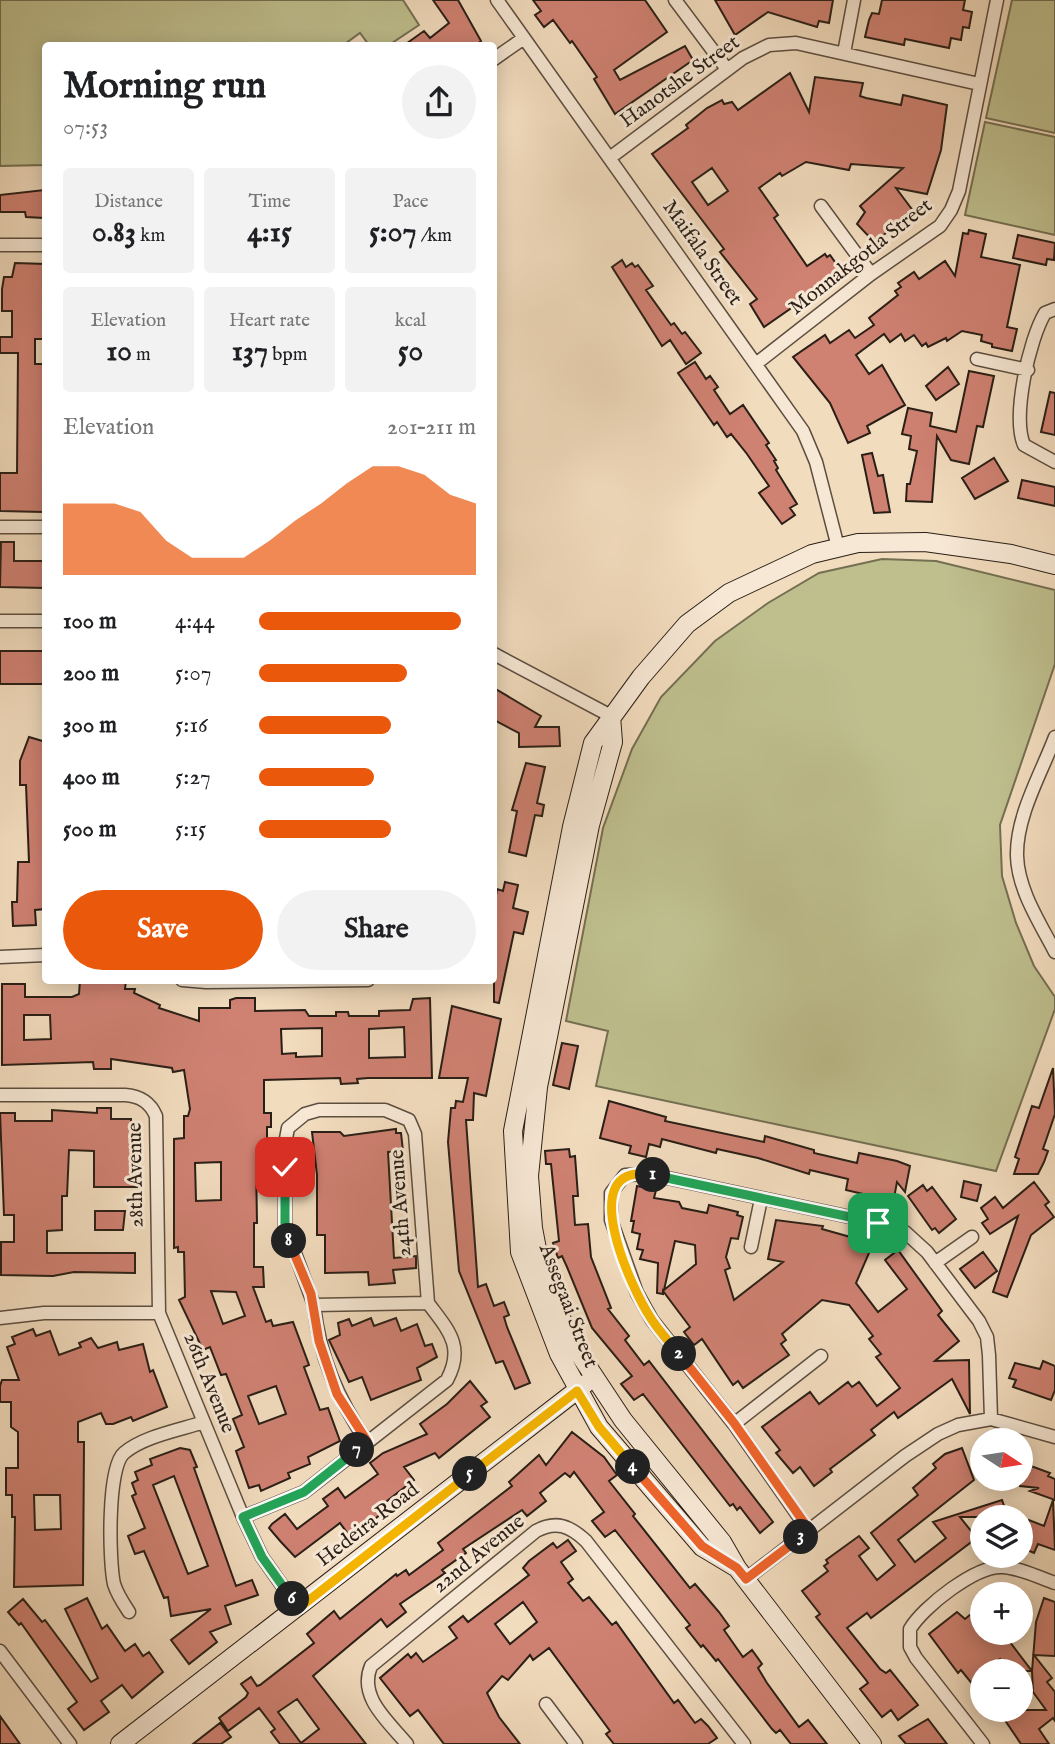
<!DOCTYPE html>
<html lang="en">
<head>
<meta charset="utf-8">
<style>
  body { margin:0; font-family:"IM FELL English",serif; background:#f2f2f2; color:#202124; height:100vh; display:flex; flex-direction:column; font-size:26px; white-space:nowrap }
  * { box-sizing:border-box; margin:0 }
  p { font-size:23px; color:#757577 }
  .icon { flex:none; width:38px; height:38px; fill:none; stroke:currentColor; stroke-width:2; stroke-linecap:round; stroke-linejoin:round }
  .map { position:relative; flex:1; overflow:hidden }
  .details { position:absolute; left:42px; top:42px; width:455px; height:942px; display:flex; flex-direction:column; background:#fff; border-radius:7px; box-shadow:0 4px 18px #0003 }
  .details>* { flex:none }
  .needle { width:46px; rotate:102deg }
  .tools { position:absolute; left:970px; top:1428px; display:grid; gap:14px }
  .tools a { display:grid; place-items:center; width:63px; height:63px; border-radius:50%; background:#fff; box-shadow:0 4px 18px #0003; font-size:35px }
  .pin { position:absolute; display:grid; place-items:center; width:60px; height:60px; color:#fff; margin:-30px; border-radius:14px; box-shadow:0 4px 10px #0006 }
  .km { position:absolute; width:35px; height:35px; margin:-18px; border-radius:50%; background:#222; color:#fff; font-size:19px; line-height:35px; text-align:center }
  .round { display:grid; place-items:center; flex:none; width:74px; height:74px; border-radius:37px; background:#f2f2f2 }
  .summary { display:flex; align-items:center; justify-content:space-between; height:119px; padding:0 21px }
  h1 { font-size:38px; font-weight:800; line-height:52px }
  .metrics { display:grid; grid-template-columns:repeat(3,1fr); gap:10px; height:119px; padding:7px 21px }
  .metrics div { display:grid; align-content:center; border-radius:7px; background:#f2f2f2; text-align:center }
  .metrics b { font-size:30px; font-weight:800 }
  .metrics small { font-size:19px; font-weight:400 }
  .metrics p { font-size:19px }
  .chart { height:196px; padding:14px 21px }
  .chart p { display:flex; justify-content:space-between }
  .chart svg { width:100%; height:126px; margin-top:7px; fill:#ea580c; opacity:.7 }
  .primary-button { display:flex; gap:14px; margin-top:auto; padding:14px 21px }
  .primary-button a { flex:1; height:80px; border-radius:42px; background:#ea580c; color:#fff; font-size:28px; font-weight:800; line-height:80px; text-align:center }
  .primary-button a+a { background:#f2f2f2; color:#202124 }
  ul { padding:0 21px; list-style:none; font-size:23px }
  li { display:grid; grid-template-columns:112px 84px 1fr; align-items:center; height:52px }
  li i { height:18px; border-radius:9px; background:#ea580c }
  .map>svg:first-child { display:block }
  .green { fill:#bfbf8e; stroke:#746f52; stroke-width:2 }
  .building { fill:#cf8172; stroke:#2a1f16; stroke-width:2; fill-rule:evenodd }
  .lines { fill:none; stroke-linecap:round; stroke-linejoin:round }
  .street-casing { stroke:#5c4e40; stroke-width:15 }
  .secondary-casing { stroke:#2a1f16; stroke-width:20 }
  .street { stroke:#f7e8d5; stroke-width:12 }
  .secondary { stroke:#f7e8d5; stroke-width:18 }
  .split-1-casing { stroke:#fff; stroke-width:14 }
  .split-2-casing { stroke:#fff; stroke-width:14 }
  .split-3-casing { stroke:#fff; stroke-width:14 }
  .split-4-casing { stroke:#fff; stroke-width:14 }
  .split-5-casing { stroke:#fff; stroke-width:14 }
  .split-6-casing { stroke:#fff; stroke-width:14 }
  .split-7-casing { stroke:#fff; stroke-width:14 }
  .split-8-casing { stroke:#fff; stroke-width:14 }
  .split-9-casing { stroke:#fff; stroke-width:14 }
  .split-1 { stroke:#22a559; stroke-width:9 }
  .split-2 { stroke:#f5b400; stroke-width:9 }
  .split-3 { stroke:#f0652b; stroke-width:9 }
  .split-4 { stroke:#f0652b; stroke-width:9 }
  .split-5 { stroke:#f5b400; stroke-width:9 }
  .split-6 { stroke:#f5b400; stroke-width:9 }
  .split-7 { stroke:#22a559; stroke-width:9 }
  .split-8 { stroke:#f0652b; stroke-width:9 }
  .split-9 { stroke:#22a559; stroke-width:9 }
  .labels { text-anchor:middle; dominant-baseline:central; stroke-width:6; stroke-linejoin:round; paint-order:stroke }
  .street-label { font-size:21px; fill:#2a1f16; stroke:#f7e8d5 }
</style>
</head>
<body>
<div class="map">
<svg width="1055" height="1744" viewBox="0 0 1055 1744">
  <rect width="100%" height="100%" fill="#f2dcbe"/>
  <filter id="stains"><feTurbulence type="fractalNoise" baseFrequency=".00286" numOctaves="4"/><feColorMatrix values="0 0 0 0 .2 0 0 0 0 .09 0 0 0 0 .02 0 0 0 .5 -.17"/></filter>
  <radialGradient id="worn" r=".72"><stop offset=".6" stop-color="#630" stop-opacity="0"/><stop offset="1" stop-color="#630" stop-opacity=".3"/></radialGradient>
  <path class="green" d="M 0,0 L 403,0 L 419,25 L 389,45 L 369,45 L 360,33 L 342,46 L 46,46 L 45,165 L 0,166 Z
    M 1012,0 L 1055,0 L 1055,133 L 986,118 Z
    M 985,122 L 1055,137 L 1055,235 L 965,215 Z
    M 882,559 L 936,561 L 1055,590 L 1055,664 L 1000,825 L 1002,876 L 1016,923 L 1034,966 L 1055,997 L 1055,1009 L 996,1171 L 596,1086 L 608,1031 L 566,1021 L 603,828 L 632,749 L 661,697 L 715,641 L 768,603 L 819,573 Z"/>
  <path class="building" d="M 433,0 L 458,0 L 481,41 L 475,46 L 403,46 L 424,31 L 430,38 L 449,23 Z
    M 533,0 L 645,0 L 667,32 L 614,70 L 620,80 L 685,46 L 693,60 L 615,114 L 594,79 L 597,77 L 572,41 L 570,43 L 553,20 L 544,27 L 535,15 L 541,11 Z
    M 715,0 L 833,0 L 829,23 L 819,21 L 817,27 L 768,12 L 735,35 Z
    M 882,0 L 965,0 L 963,10 L 972,12 L 969,28 L 963,27 L 961,40 L 951,38 L 949,48 L 905,39 L 904,45 L 865,37 L 869,20 L 872,13 L 879,14 Z
    M 790,73 L 809,112 L 815,77 L 863,83 L 860,96 L 866,98 L 901,105 L 903,95 L 947,105 L 941,150 L 927,194 L 896,188 L 914,212 L 874,242 L 857,224 L 865,212 L 860,206 L 903,168 L 851,164 L 849,170 L 806,162 L 782,176 L 780,173 L 759,188 L 778,215 L 774,218 L 807,266 L 825,254 L 827,257 L 830,255 L 840,269 L 834,274 L 836,277 L 764,327 L 750,304 L 757,299 L 720,252 L 724,249 L 652,154 L 688,128 L 686,125 L 707,108 L 722,100 L 724,104 L 732,102 L 738,110 ZM 712,168 L 728,191 L 708,205 L 692,182 Z
    M 44,190 L 44,218 L 26,217 L 25,212 L 0,212 L 0,195 Z
    M 969,230 L 986,234 L 981,257 L 1020,265 L 1007,327 L 1017,329 L 1012,351 L 992,347 L 992,344 L 981,341 L 982,335 L 962,331 L 947,341 L 946,338 L 928,347 L 926,343 L 922,346 L 914,335 L 905,341 L 901,334 L 890,342 L 884,334 L 856,355 L 869,374 L 882,365 L 905,405 L 867,426 L 870,433 L 848,443 L 830,403 L 793,357 L 825,335 L 830,343 L 849,330 L 855,338 L 874,325 L 869,318 L 898,295 L 895,291 L 901,287 L 898,283 L 914,272 L 919,279 L 945,261 L 955,276 L 963,233 L 968,234 Z
    M 1018,235 L 1055,243 L 1054,260 L 1047,259 L 1046,265 L 1013,258 Z
    M 622,260 L 626,267 L 632,263 L 635,267 L 638,265 L 653,286 L 646,290 L 671,325 L 674,323 L 682,334 L 685,332 L 701,353 L 686,364 L 670,340 L 662,346 L 612,267 Z
    M 15,263 L 46,264 L 46,334 L 43,339 L 35,339 L 35,364 L 46,364 L 43,512 L 0,511 L 0,473 L 17,473 L 18,353 L 0,353 L 0,337 L 12,337 L 12,311 L 2,311 L 2,289 L 4,277 L 12,277 Z
    M 695,362 L 706,379 L 710,376 L 718,387 L 714,390 L 730,414 L 743,405 L 769,443 L 766,445 L 776,460 L 774,461 L 778,468 L 776,470 L 797,504 L 790,508 L 795,515 L 782,524 L 759,493 L 769,486 L 747,454 L 731,434 L 727,437 L 717,422 L 714,425 L 678,373 Z
    M 948,367 L 959,384 L 936,400 L 926,386 Z
    M 969,371 L 994,376 L 983,427 L 977,426 L 969,464 L 951,460 L 937,436 L 932,502 L 906,501 L 907,484 L 910,484 L 917,451 L 909,449 L 911,436 L 902,434 L 908,408 L 932,413 L 930,426 L 956,432 Z
    M 1050,392 L 1055,393 L 1055,435 L 1041,432 Z
    M 872,453 L 878,476 L 883,475 L 890,512 L 874,513 L 862,455 Z
    M 994,458 L 1008,481 L 975,499 L 962,478 Z
    M 1022,480 L 1055,487 L 1055,506 L 1018,498 Z
    M 1,542 L 14,542 L 14,561 L 44,561 L 44,588 L 0,587 Z
    M 0,651 L 46,651 L 46,684 L 0,684 Z
    M 494,688 L 541,716 L 535,727 L 559,727 L 560,746 L 519,747 L 519,733 L 494,720 Z
    M 29,737 L 46,742 L 46,909 L 35,910 L 36,925 L 13,926 L 12,902 L 17,902 L 18,862 L 29,862 L 26,785 L 20,785 L 20,761 Z
    M 526,763 L 545,767 L 537,803 L 544,805 L 542,816 L 535,815 L 526,856 L 509,852 L 517,811 L 512,810 Z
    M 505,882 L 518,885 L 513,908 L 528,912 L 523,934 L 514,932 L 499,1003 L 494,1002 L 494,907 L 497,889 L 503,891 Z
    M 80,980 L 126,980 L 125,989 L 135,989 L 134,993 L 160,1005 L 159,1008 L 199,1021 L 199,1008 L 230,1008 L 230,1000 L 236,998 L 255,998 L 255,1011 L 305,1010 L 309,1016 L 336,1016 L 336,1012 L 348,1012 L 349,1016 L 379,1016 L 379,1011 L 410,1010 L 413,999 L 430,998 L 432,1078 L 368,1078 L 357,1079 L 358,1083 L 341,1084 L 340,1078 L 264,1080 L 264,1113 L 271,1113 L 271,1127 L 267,1127 L 267,1158 L 256,1161 L 257,1223 L 254,1223 L 254,1267 L 263,1267 L 264,1287 L 253,1287 L 266,1322 L 271,1320 L 273,1326 L 293,1322 L 309,1365 L 304,1367 L 320,1410 L 328,1408 L 340,1441 L 308,1457 L 310,1464 L 288,1473 L 290,1478 L 261,1491 L 259,1485 L 249,1488 L 236,1451 L 244,1447 L 233,1419 L 242,1415 L 226,1374 L 221,1375 L 210,1347 L 203,1350 L 179,1300 L 185,1297 L 184,1252 L 178,1252 L 178,1247 L 174,1248 L 174,1139 L 184,1138 L 184,1116 L 188,1116 L 190,1109 L 184,1070 L 173,1072 L 172,1068 L 111,1059 L 111,1069 L 94,1069 L 93,1062 L 2,1065 L 2,984 L 25,984 L 25,997 L 72,997 L 79,994 ZM 24,1015 L 50,1015 L 51,1039 L 24,1040 ZM 404,1027 L 405,1057 L 369,1058 L 369,1029 ZM 322,1028 L 322,1056 L 296,1057 L 296,1053 L 282,1054 L 281,1029 ZM 221,1162 L 221,1200 L 196,1201 L 195,1163 ZM 211,1291 L 236,1292 L 245,1316 L 223,1324 ZM 276,1386 L 286,1414 L 259,1424 L 248,1396 Z
    M 452,1006 L 501,1019 L 486,1096 L 474,1093 L 473,1120 L 466,1120 L 478,1287 L 486,1284 L 494,1306 L 504,1302 L 509,1315 L 504,1317 L 507,1327 L 530,1383 L 515,1389 L 503,1361 L 496,1363 L 459,1271 L 448,1142 L 451,1108 L 455,1108 L 456,1101 L 463,1102 L 468,1078 L 439,1078 Z
    M 562,1043 L 578,1046 L 569,1089 L 553,1085 Z
    M 1053,1068 L 1055,1114 L 1043,1149 L 1048,1151 L 1044,1162 L 1038,1174 L 1014,1174 L 1019,1159 L 1015,1157 L 1032,1106 L 1039,1108 Z
    M 609,1101 L 666,1117 L 665,1121 L 764,1142 L 765,1136 L 814,1150 L 814,1153 L 857,1163 L 859,1153 L 897,1161 L 910,1166 L 905,1192 L 897,1182 L 894,1198 L 876,1197 L 846,1190 L 848,1179 L 810,1170 L 809,1174 L 758,1158 L 717,1149 L 716,1153 L 662,1139 L 660,1147 L 649,1144 L 646,1157 L 629,1153 L 631,1146 L 600,1138 Z
    M 97,1108 L 111,1108 L 111,1119 L 131,1119 L 131,1161 L 139,1161 L 139,1187 L 94,1187 L 94,1151 L 69,1150 L 67,1196 L 62,1196 L 62,1230 L 47,1231 L 47,1253 L 135,1253 L 135,1273 L 74,1272 L 53,1276 L 1,1275 L 1,1242 L 14,1242 L 14,1215 L 4,1215 L 0,1113 L 15,1113 L 15,1121 L 52,1121 L 52,1110 L 97,1113 Z
    M 396,1129 L 396,1133 L 401,1133 L 403,1151 L 388,1152 L 394,1258 L 416,1256 L 416,1268 L 393,1270 L 395,1283 L 369,1285 L 368,1272 L 325,1273 L 325,1235 L 317,1235 L 317,1175 L 312,1132 L 340,1132 L 344,1136 Z
    M 569,1149 L 570,1157 L 575,1156 L 578,1196 L 573,1196 L 575,1225 L 588,1224 L 591,1257 L 611,1308 L 608,1309 L 629,1336 L 625,1340 L 644,1365 L 649,1361 L 773,1522 L 760,1533 L 740,1507 L 737,1510 L 733,1504 L 730,1506 L 643,1394 L 634,1400 L 621,1384 L 632,1376 L 592,1328 L 567,1267 L 562,1256 L 558,1258 L 553,1243 L 559,1241 L 551,1164 L 546,1164 L 545,1151 Z
    M 964,1181 L 981,1185 L 977,1201 L 961,1197 Z
    M 1034,1182 L 1049,1202 L 1045,1205 L 1054,1217 L 1031,1235 L 1007,1297 L 993,1292 L 1018,1216 L 990,1234 L 982,1223 L 988,1219 L 981,1208 L 995,1197 L 1003,1208 Z
    M 923,1185 L 927,1191 L 932,1187 L 956,1219 L 939,1233 L 935,1228 L 932,1230 L 908,1196 Z
    M 637,1186 L 656,1190 L 654,1198 L 679,1202 L 682,1208 L 707,1213 L 709,1205 L 738,1212 L 737,1215 L 743,1217 L 738,1239 L 731,1238 L 726,1257 L 730,1268 L 725,1270 L 734,1300 L 783,1262 L 768,1259 L 776,1220 L 823,1226 L 822,1229 L 868,1242 L 872,1246 L 856,1283 L 878,1312 L 907,1289 L 885,1260 L 898,1250 L 942,1311 L 938,1315 L 959,1341 L 935,1361 L 969,1360 L 970,1414 L 952,1379 L 898,1418 L 894,1412 L 871,1430 L 875,1435 L 830,1469 L 832,1472 L 814,1486 L 800,1467 L 793,1473 L 776,1453 L 780,1450 L 762,1427 L 810,1392 L 819,1404 L 848,1382 L 852,1387 L 859,1382 L 877,1406 L 900,1388 L 876,1357 L 881,1354 L 869,1339 L 873,1336 L 849,1305 L 822,1300 L 782,1334 L 786,1340 L 781,1344 L 789,1355 L 743,1388 L 738,1381 L 733,1385 L 702,1339 L 694,1345 L 684,1332 L 690,1327 L 663,1291 L 663,1294 L 657,1293 L 658,1263 L 640,1259 L 643,1250 L 637,1249 L 640,1234 L 632,1232 L 634,1221 L 631,1221 ZM 675,1241 L 695,1245 L 696,1264 L 664,1290 Z
    M 95,1211 L 125,1211 L 123,1230 L 95,1230 Z
    M 983,1252 L 997,1271 L 975,1288 L 960,1269 Z
    M 371,1318 L 374,1326 L 396,1318 L 401,1331 L 417,1324 L 425,1346 L 432,1344 L 437,1357 L 417,1368 L 421,1380 L 371,1400 L 362,1377 L 349,1382 L 329,1340 L 340,1335 L 338,1323 L 349,1319 L 352,1326 Z
    M 33,1329 L 36,1336 L 50,1331 L 59,1355 L 81,1347 L 79,1343 L 91,1338 L 98,1348 L 117,1342 L 119,1350 L 143,1344 L 150,1372 L 153,1370 L 167,1407 L 133,1421 L 131,1417 L 113,1424 L 106,1424 L 101,1413 L 78,1422 L 78,1442 L 84,1442 L 83,1585 L 14,1587 L 15,1517 L 12,1517 L 12,1495 L 6,1495 L 6,1468 L 18,1468 L 18,1432 L 11,1427 L 11,1402 L 0,1402 L 0,1386 L 2,1380 L 19,1380 L 7,1347 L 15,1344 L 12,1337 ZM 34,1495 L 60,1495 L 61,1529 L 35,1530 Z
    M 1043,1361 L 1055,1366 L 1055,1390 L 1051,1400 L 1013,1387 L 1016,1380 L 1009,1378 L 1015,1363 L 1040,1369 Z
    M 470,1381 L 487,1402 L 481,1406 L 490,1417 L 439,1458 L 435,1453 L 404,1467 L 414,1480 L 382,1505 L 386,1510 L 351,1538 L 340,1523 L 295,1557 L 281,1542 L 269,1528 L 272,1524 L 285,1514 L 297,1529 L 328,1506 L 323,1499 L 338,1488 L 345,1498 L 378,1474 L 370,1463 L 383,1453 L 427,1434 L 420,1424 L 447,1404 Z
    M 572,1432 L 604,1457 L 617,1475 L 609,1481 L 635,1514 L 633,1516 L 690,1588 L 695,1584 L 719,1612 L 729,1626 L 724,1630 L 743,1657 L 752,1650 L 762,1664 L 758,1668 L 767,1683 L 799,1727 L 808,1720 L 827,1744 L 791,1744 L 780,1730 L 776,1733 L 772,1729 L 718,1659 L 716,1661 L 703,1645 L 701,1647 L 686,1628 L 690,1625 L 615,1530 L 605,1537 L 592,1521 L 604,1512 L 574,1472 L 570,1477 L 565,1473 L 540,1493 L 546,1501 L 527,1516 L 522,1510 L 463,1549 L 466,1553 L 442,1570 L 445,1573 L 400,1604 L 406,1612 L 387,1627 L 381,1619 L 313,1676 L 366,1744 L 280,1744 L 271,1732 L 275,1729 L 259,1708 L 228,1731 L 219,1718 L 246,1697 L 248,1693 L 241,1684 L 251,1677 L 257,1686 L 260,1685 L 314,1643 L 307,1634 L 334,1611 L 340,1619 L 396,1574 L 397,1576 L 406,1570 L 409,1575 L 443,1550 L 438,1543 L 512,1486 L 509,1482 L 539,1455 L 546,1465 ZM 297,1699 L 319,1729 L 301,1743 L 278,1712 Z
    M 180,1448 L 190,1450 L 197,1467 L 194,1468 L 236,1586 L 252,1580 L 258,1595 L 225,1606 L 231,1624 L 210,1632 L 217,1642 L 189,1664 L 171,1640 L 211,1609 L 171,1616 L 168,1597 L 164,1598 L 144,1551 L 135,1554 L 128,1536 L 145,1528 L 132,1496 L 136,1494 L 132,1483 L 138,1480 L 135,1472 L 152,1465 L 150,1459 ZM 174,1476 L 208,1566 L 188,1574 L 153,1485 Z
    M 962,1448 L 974,1480 L 898,1540 L 915,1562 L 946,1538 L 933,1522 L 1002,1500 L 1008,1517 L 960,1517 L 975,1536 L 970,1543 L 871,1618 L 867,1613 L 847,1628 L 880,1669 L 886,1673 L 890,1670 L 918,1705 L 898,1720 L 891,1710 L 882,1717 L 860,1689 L 868,1683 L 866,1680 L 816,1617 L 820,1614 L 802,1591 L 828,1571 L 824,1566 L 828,1563 L 826,1560 L 859,1536 L 869,1548 L 859,1556 L 877,1580 L 895,1565 L 871,1533 L 918,1495 L 913,1488 L 936,1468 L 933,1464 L 945,1454 Z
    M 1020,1462 L 1050,1473 L 1048,1476 L 1055,1479 L 1055,1500 L 1030,1491 L 1039,1488 L 1020,1486 Z
    M 1053,1500 L 1055,1550 L 1038,1544 L 1034,1553 L 1020,1547 L 1029,1520 L 1044,1526 Z
    M 568,1540 L 576,1551 L 561,1562 L 573,1579 L 568,1583 L 583,1601 L 589,1597 L 612,1625 L 616,1622 L 674,1703 L 678,1700 L 695,1723 L 701,1719 L 708,1726 L 717,1738 L 708,1744 L 614,1744 L 606,1734 L 610,1731 L 549,1648 L 533,1660 L 530,1655 L 508,1680 L 502,1676 L 487,1693 L 499,1717 L 520,1744 L 444,1744 L 418,1710 L 410,1716 L 380,1678 L 408,1654 L 411,1658 L 416,1653 L 423,1662 L 457,1638 L 449,1627 L 463,1616 L 468,1622 L 529,1575 L 523,1568 L 529,1561 L 553,1543 L 557,1548 ZM 523,1602 L 537,1622 L 510,1644 L 495,1624 Z
    M 87,1598 L 102,1629 L 107,1625 L 125,1651 L 135,1644 L 143,1656 L 149,1652 L 163,1672 L 132,1698 L 122,1685 L 101,1701 L 109,1712 L 84,1730 L 68,1709 L 77,1702 L 21,1623 L 19,1625 L 8,1612 L 23,1599 L 42,1622 L 45,1620 L 91,1682 L 98,1678 L 65,1609 Z
    M 1044,1598 L 1055,1602 L 1055,1656 L 1034,1655 L 1052,1678 L 1047,1682 L 1055,1692 L 1055,1721 L 1053,1718 L 1039,1729 L 1049,1744 L 1021,1744 L 998,1710 L 1046,1710 L 1033,1692 L 1032,1671 L 1009,1671 L 1000,1659 L 982,1671 L 982,1696 L 961,1670 L 958,1673 L 929,1634 L 957,1612 L 965,1619 L 982,1605 L 982,1633 L 1003,1633 L 1032,1671 L 1036,1622 Z
    M 0,1716 L 20,1744 L 0,1744 Z
    M 928,1719 L 947,1744 L 906,1744 L 899,1736 Z
    M 220,1723 L 231,1737 L 221,1744 L 193,1744 Z"/>
  <g class="lines">
    <defs>
      <path id="street" d="M 497,0 L 803,431 L 816,462 L 838,547
        M 675,0 L 726,68
        M 844,53 L 854,0
        M 494,59 L 524,38
        M 611,157 L 743,58 L 769,45 L 796,43 L 979,84
        M 821,206 L 871,274
        M 0,245 L 46,245
        M 1055,309 L 1045,313 C 1029,340 1012,416 1024,445 L 1055,462
        M 977,359 L 1028,370
        M 757,363 L 871,274 L 940,226 L 951,210 L 959,191 L 997,0
        M 0,527 L 46,527
        M 0,621 L 46,621
        M 494,654 L 611,716
        M 1055,737 C 1041,774 1016,816 1017,856 C 1018,890 1040,923 1055,952
        M 0,957 L 46,955
        M 182,980 L 206,982 L 368,980
        M 0,1095 L 125,1095 C 140,1096 150,1102 156,1116 L 159,1313
        M 751,1247 L 761,1199
        M 935,1263 L 972,1237
        M 314,1305 L 285,1226 L 285,1144 L 288,1128 L 305,1114 L 319,1110 L 385,1110 L 409,1120 L 415,1134 L 428,1303
        M 0,1318 L 44,1313 L 159,1313 L 243,1517 L 262,1557 L 298,1608
        M 734,1424 L 821,1356
        M 367,1442 C 338,1399 319,1356 314,1305 L 428,1303
        M 243,1517 L 304,1492 L 447,1380 C 465,1346 448,1330 428,1303
        M 809,1531 L 734,1424 L 652,1320 L 637,1293 L 611,1220 L 611,1193 L 625,1175 L 649,1174 L 878,1223 L 905,1232 L 927,1252 L 979,1321 L 987,1337 L 989,1355 L 991,1419
        M 746,1579 L 905,1456 L 938,1434 L 958,1425 L 991,1419 L 1055,1437
        M 129,1612 C 123,1603 117,1594 114,1584 C 109,1562 107,1467 124,1453 C 144,1436 180,1430 204,1422
        M 0,1651 L 70,1744
        M 546,1704 L 576,1744
        M 407,1744 C 388,1721 358,1697 371,1666 L 536,1531 C 556,1520 570,1526 586,1541 L 744,1744
        M 983,1744 L 916,1658 L 910,1647 L 910,1629 C 923,1607 976,1565 1003,1567 C 1020,1568 1038,1577 1055,1583"/>
      <path id="secondary" d="M 611,716 L 613,742 L 590,825 L 538,1087 L 529,1176 L 533,1228 L 540,1265 L 570,1340 L 623,1420 L 722,1542 L 737,1568 L 872,1744
        M 737,1568 L 702,1547 L 599,1427 L 559,1354 L 520,1252 L 513,1131 L 572,827 L 593,743 L 641,677 L 687,624 L 729,593 L 812,554 L 858,543 L 925,542 L 1011,554 L 1055,565
        M 120,1744 L 585,1384"/>
    </defs>
    <use href="#street" class="street-casing"/>
    <use href="#secondary" class="secondary-casing"/>
    <use href="#street" class="street"/>
    <use href="#secondary" class="secondary"/>
  </g>
  <g class="lines">
    <defs>
      <path id="split-1" d="M 653,1175 L 878,1223"/>
      <path id="split-2" d="M 653,1175 C 572,1160 631,1289 652,1320 C 660,1332 670,1343 679,1354"/>
      <path id="split-3" d="M 679,1354 L 734,1423 L 810,1531 L 801,1537"/>
      <path id="split-4" d="M 633,1467 L 702,1546 L 737,1568 L 746,1579 L 801,1537"/>
      <path id="split-5" d="M 470,1474 L 577,1391 L 599,1427 L 633,1467"/>
      <path id="split-6" d="M 292,1599 L 299,1608 L 470,1474"/>
      <path id="split-7" d="M 292,1599 L 262,1557 L 243,1517 L 304,1492 L 357,1450"/>
      <path id="split-8" d="M 289,1241 L 311,1294 L 319,1341 L 337,1394 L 367,1441 L 357,1450"/>
      <path id="split-9" d="M 285,1167 L 285,1226 L 289,1241"/>
    </defs>
    <use href="#split-1" class="split-1-casing"/>
    <use href="#split-2" class="split-2-casing"/>
    <use href="#split-3" class="split-3-casing"/>
    <use href="#split-4" class="split-4-casing"/>
    <use href="#split-5" class="split-5-casing"/>
    <use href="#split-6" class="split-6-casing"/>
    <use href="#split-7" class="split-7-casing"/>
    <use href="#split-8" class="split-8-casing"/>
    <use href="#split-9" class="split-9-casing"/>
    <use href="#split-1" class="split-1"/>
    <use href="#split-2" class="split-2"/>
    <use href="#split-3" class="split-3"/>
    <use href="#split-4" class="split-4"/>
    <use href="#split-5" class="split-5"/>
    <use href="#split-6" class="split-6"/>
    <use href="#split-7" class="split-7"/>
    <use href="#split-8" class="split-8"/>
    <use href="#split-9" class="split-9"/>
  </g>
  <g class="labels">
    <g class="street-label">
      <text transform="translate(680 82) rotate(-36)">Hanotshe Street</text>
      <text transform="translate(702 253) rotate(55)">Maifala Street</text>
      <text transform="translate(861 257) rotate(-38)">Monnakgotla Street</text>
      <text transform="translate(136 1175) rotate(-91)">28th Avenue</text>
      <text transform="translate(401 1203) rotate(-94)">24th Avenue</text>
      <text transform="translate(568 1306) rotate(69)">Assegaai Street</text>
      <text transform="translate(209 1383) rotate(68)">26th Avenue</text>
      <text transform="translate(368 1525) rotate(-38)">Hedeira Road</text>
      <text transform="translate(479 1554) rotate(-39)">22nd Avenue</text>
    </g>
  </g>
  <rect width="100%" height="100%" filter="url(#stains)"/>
  <rect width="100%" height="100%" fill="url(#worn)"/>
</svg>
<div class="tools">
<a><svg class="needle" viewBox="-14 -14 28 28"><path d="M0-13l5 13h-10z" fill="#e53935"/><path d="M0 13l5-13h-10z" fill="#757577"/></svg></a>
<a><svg class="icon" aria-label="layers" viewBox="0 0 24 24"><path d="M12 4l9 5-9 5-9-5zM3 14l9 5 9-5"/></svg></a>
<a>+</a>
<a>−</a>
</div>
<div class="pin" style="left:878px;top:1223px;background:#1e9e55"><svg class="icon" aria-label="arrive" viewBox="0 0 24 24"><path d="M6 21V4h12l-3 4 3 4H6"/></svg></div>
<div class="pin" style="left:285px;top:1167px;background:#d93025"><svg class="icon" aria-label="check" viewBox="0 0 24 24"><path d="M5 12l5 5 9-10"/></svg></div>
<b class="km" style="left:653px;top:1175px">1</b>
<b class="km" style="left:679px;top:1354px">2</b>
<b class="km" style="left:801px;top:1537px">3</b>
<b class="km" style="left:633px;top:1467px">4</b>
<b class="km" style="left:470px;top:1474px">5</b>
<b class="km" style="left:292px;top:1599px">6</b>
<b class="km" style="left:357px;top:1450px">7</b>
<b class="km" style="left:289px;top:1241px">8</b>
<section class="details">
<div class="summary"><div><h1>Morning run</h1><p>07:53</p></div><a class="round"><svg class="icon" aria-label="share" viewBox="0 0 24 24"><path d="M12 15V3M7 8l5-5 5 5M5 13v7h14v-7"/></svg></a></div>
<div class="metrics">
<div><p>Distance</p><b>0.83<small> km</small></b></div>
<div><p>Time</p><b>4:15</b></div>
<div><p>Pace</p><b>5:07<small> /km</small></b></div>
</div>
<div class="metrics">
<div><p>Elevation</p><b>10<small> m</small></b></div>
<div><p>Heart rate</p><b>137<small> bpm</small></b></div>
<div><p>kcal</p><b>50</b></div>
</div>
<div class="chart"><p><span>Elevation</span>201–211 m</p>
<svg viewBox="0 0 160 44" preserveAspectRatio="none"><path d="M0 44V19L10 19L20 19L30 22L40 32L50 38L60 38L70 38L80 32L90 25L100 19L110 12L120 6L130 6L140 9L150 16L160 19V44z"/></svg>
</div>
<ul>
<li><b>100 m</b>4:44<i style="width:93%"></i></li>
<li><b>200 m</b>5:07<i style="width:68%"></i></li>
<li><b>300 m</b>5:16<i style="width:61%"></i></li>
<li><b>400 m</b>5:27<i style="width:53%"></i></li>
<li><b>500 m</b>5:15<i style="width:61%"></i></li>
</ul>
<div class="primary-button"><a>Save</a><a>Share</a></div>
</section>
</div>
</body>
</html>
